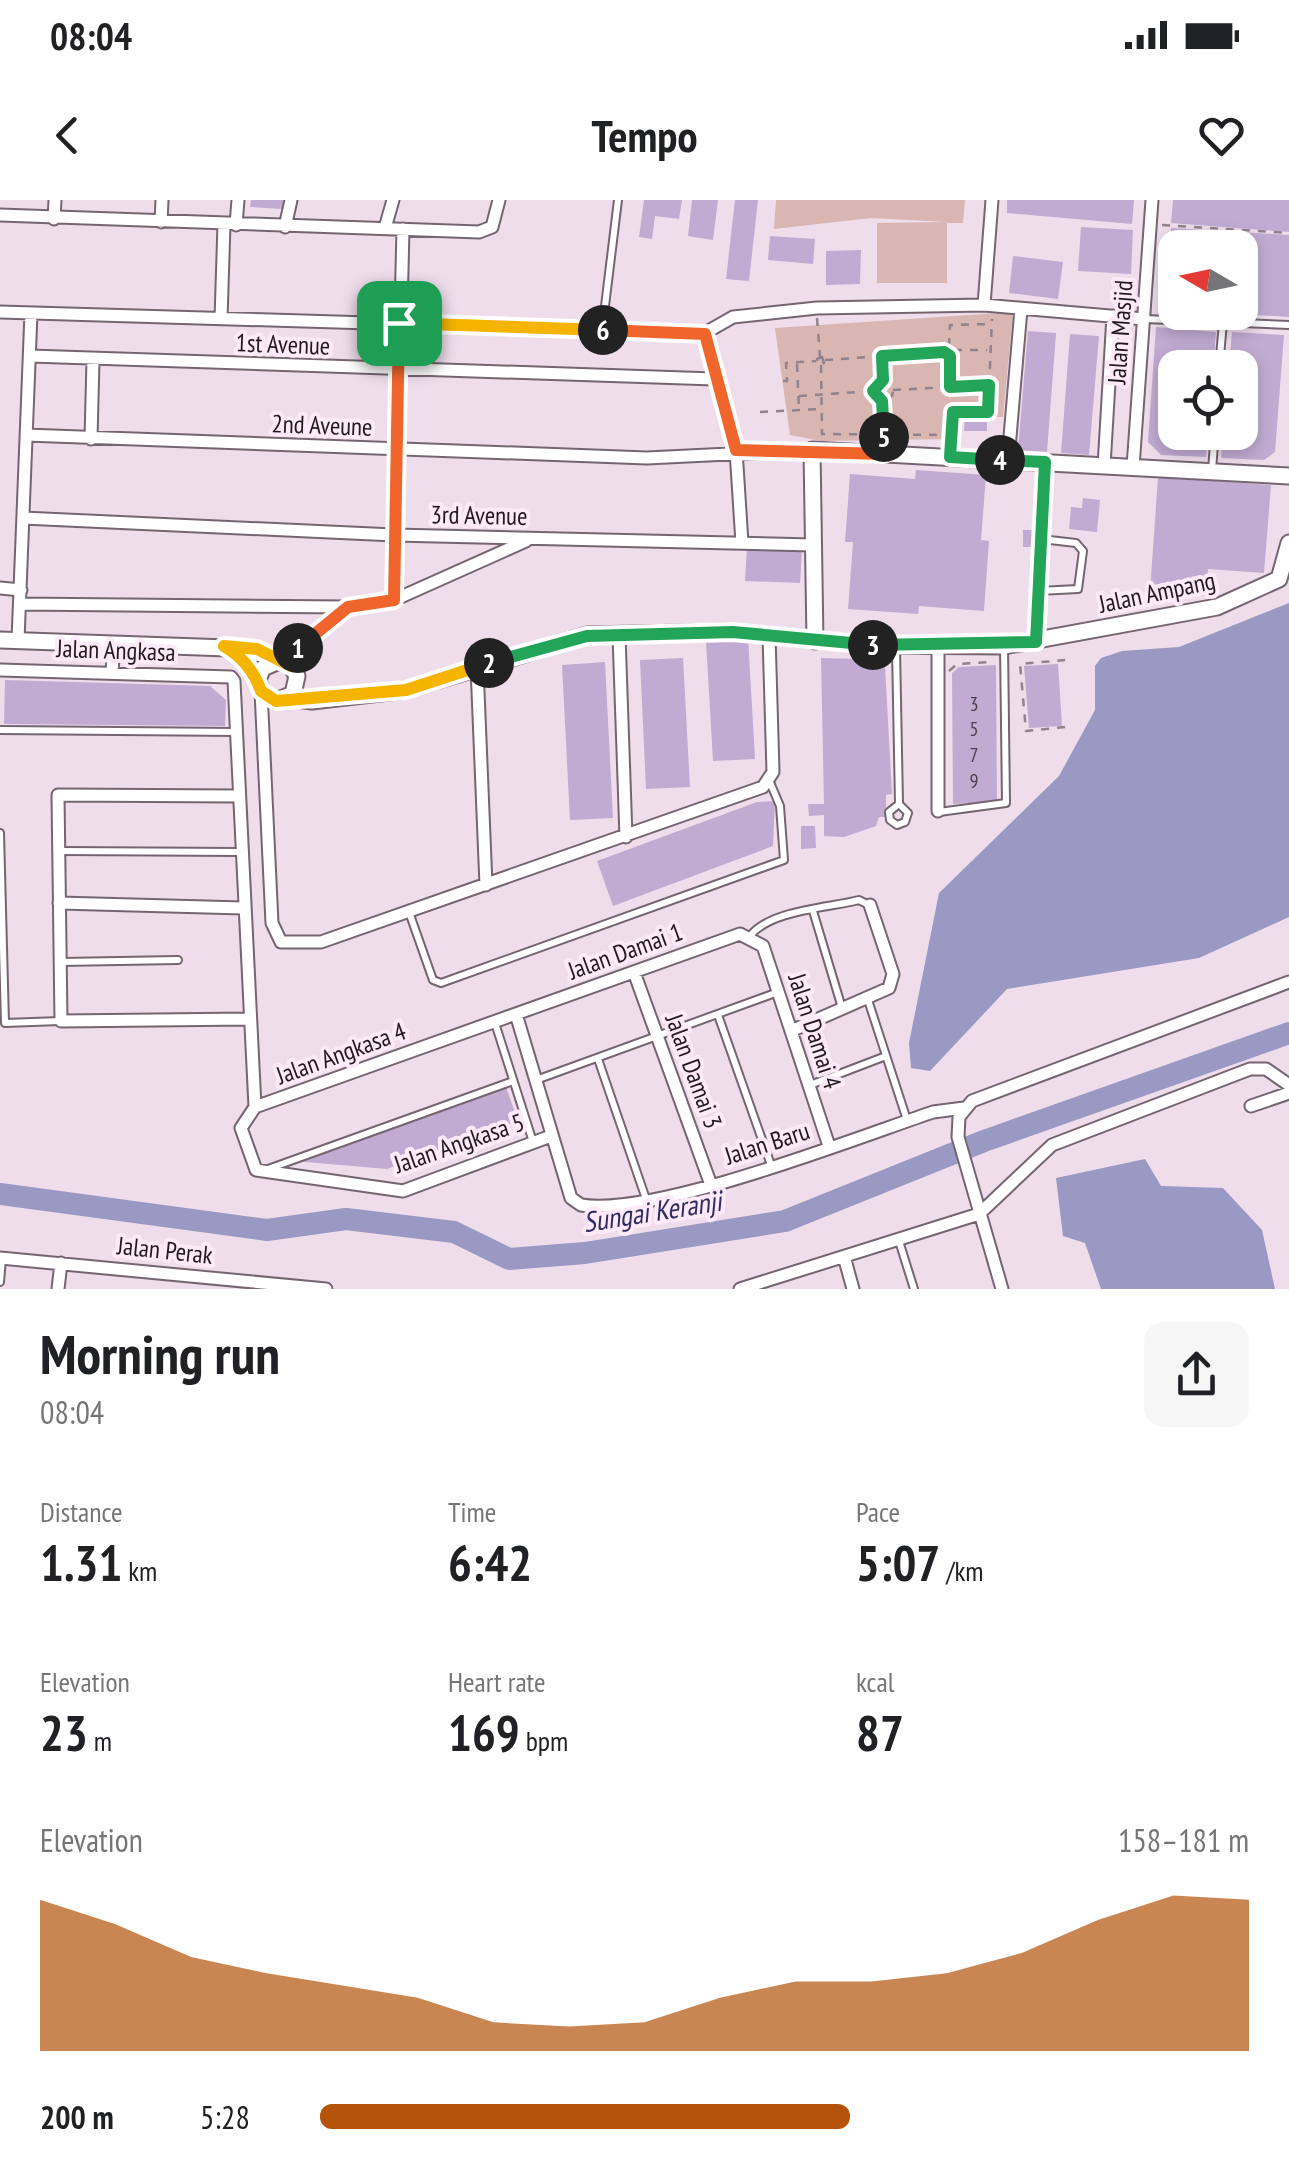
<!DOCTYPE html>
<html lang="en">
<head>
<meta charset="utf-8">
<style>
  body { margin:0; font-family:"PT Sans Narrow",sans-serif; background:#f6f6f6; color:#202124; height:100vh; display:flex; flex-direction:column; font-size:38px; white-space:nowrap }
  * { box-sizing:border-box; margin:0 }
  p { font-size:32px; color:#757577 }
  .icon { flex:none; width:55px; height:55px; fill:none; stroke:currentColor; stroke-width:2; stroke-linecap:round; stroke-linejoin:round }
  .map { position:relative; height:1089px; overflow:hidden }
  .side { display:flex; flex-direction:column; background:#fff; flex:1 }
  .side>* { flex:none }
  .needle { width:65px; rotate:279deg }
  .fabs { position:absolute; left:1158px; top:30px; display:grid; gap:20px }
  .fabs a { display:grid; place-items:center; width:100px; height:100px; border-radius:20px; background:#fff; box-shadow:0 5px 15px #0003; font-size:50px }
  .pin { position:absolute; display:grid; place-items:center; width:85px; height:85px; color:#fff; margin:-42px; border-radius:20px; box-shadow:0 5px 15px #0006 }
  .km { position:absolute; width:50px; height:50px; margin:-25px; border-radius:50%; background:#222; color:#fff; font-size:28px; line-height:50px; text-align:center }
  .round { display:grid; place-items:center; flex:none; width:105px; height:105px; border-radius:20px; background:#f6f6f6 }
  .overview { display:flex; align-items:center; justify-content:space-between; height:170px; padding:0 40px }
  h1 { font-size:55px; font-weight:700; line-height:75px }
  .stats { display:grid; grid-template-columns:repeat(3,1fr); gap:15px; height:170px; padding:10px 40px }
  .stats div { display:grid; align-content:center }
  .stats b { font-size:50px; font-weight:700 }
  .stats small { font-size:28px; font-weight:400 }
  .stats p { font-size:28px }
  .chart { height:280px; padding:20px 40px }
  .chart p { display:flex; justify-content:space-between }
  .chart svg { width:100%; height:180px; margin-top:10px; fill:#b45309; opacity:.7 }
  ul { padding:0 40px; list-style:none; font-size:32px }
  li { display:grid; grid-template-columns:160px 120px 1fr; align-items:center; height:75px }
  li i { height:25px; border-radius:12px; background:#b45309 }
  .status { display:flex; justify-content:space-between; align-items:center; height:70px; padding:0 50px; background:#fff; direction:ltr }
  .status svg { height:28px; fill:currentColor }
  header { display:flex; justify-content:space-between; align-items:center; height:130px; padding:0 40px; background:#fff; font-size:45px; font-weight:700 }
  .map>svg:first-child { display:block }
  .green { fill:#dab6b3 }
  .water { fill:#9999c3 }
  .lines { fill:none; stroke-linecap:round; stroke-linejoin:round }
  .river { stroke:#9999c3; stroke-width:22 }
  .building { fill:#c1abd3 }
  .service-casing { stroke:#756571; stroke-width:10 }
  .minor-casing { stroke:#756571; stroke-width:15 }
  .tertiary-casing { stroke:#756571; stroke-width:19 }
  .path { stroke:#90838d; stroke-width:2.5; stroke-dasharray:8 8; stroke-linecap:butt }
  .service { stroke:#fff; stroke-width:6 }
  .minor { stroke:#fff; stroke-width:11 }
  .tertiary { stroke:#fff; stroke-width:15 }
  .split-1-casing { stroke:#fff; stroke-width:20 }
  .split-2-casing { stroke:#fff; stroke-width:20 }
  .split-3-casing { stroke:#fff; stroke-width:20 }
  .split-4-casing { stroke:#fff; stroke-width:20 }
  .split-5-casing { stroke:#fff; stroke-width:20 }
  .split-6-casing { stroke:#fff; stroke-width:20 }
  .split-7-casing { stroke:#fff; stroke-width:20 }
  .split-1 { stroke:#f0652b; stroke-width:12 }
  .split-2 { stroke:#f5b400; stroke-width:12 }
  .split-3 { stroke:#22a559; stroke-width:12 }
  .split-4 { stroke:#22a559; stroke-width:12 }
  .split-5 { stroke:#22a559; stroke-width:12 }
  .split-6 { stroke:#f0652b; stroke-width:12 }
  .split-7 { stroke:#f5b400; stroke-width:12 }
  .labels { text-anchor:middle; dominant-baseline:central; stroke-width:8; stroke-linejoin:round; paint-order:stroke }
  .number-label { font-size:20px; fill:#483e4c }
  .street-label { font-size:25px; fill:#201a1f; stroke:#fdeaf8 }
  .water-label { font-size:28px; font-style:italic; fill:#2f2a5f; stroke:#fdeaf8 }
</style>
</head>
<body>
<div class="status"><b>08:04</b><svg viewBox="0 0 49 12"><path d="M0 12V9h3v3zM5 12V6h3v6zM10 12V3h3v9zM15 12V0h3v12zM26 1h20v11H26zM47 4h2v5h-2z"/></svg></div>
<header><svg class="icon" aria-label="back" viewBox="0 0 24 24"><path d="M15 5l-7 7 7 7"/></svg>Tempo<svg class="icon" aria-label="heart" viewBox="0 0 24 24"><path d="M12 20l-8-8c-3-5 5-10 8-4 3-6 11-1 8 4z"/></svg></header>
<div class="map">
<svg width="1289" height="1089" viewBox="0 0 1289 1089">
  <rect width="100%" height="100%" fill="#efddeb"/>
  <path class="green" d="M 776,0 L 965,0 L 963,23 L 947,23 L 947,83 L 877,83 L 877,23 L 946,22 L 871,18 L 774,29 Z
    M 1013,112 L 1003,217 L 960,217 L 959,239 L 821,241 L 790,235 L 775,128 Z"/>
  <path class="water" d="M 1289,403 L 1289,717 L 1199,758 L 1007,789 L 930,871 L 911,868 L 909,843 L 939,693 L 1059,576 L 1095,510 L 1095,466 L 1101,458 L 1122,451 L 1179,447 Z
    M 1145,959 L 1161,986 L 1223,988 L 1262,1030 L 1275,1089 L 1101,1089 L 1085,1043 L 1063,1036 L 1056,978 Z"/>
  <g class="lines">
    <path class="river" d="M 0,994 L 267,1030 L 346,1019 L 454,1032 L 509,1059 L 585,1053 L 785,1021 L 984,941 L 1289,833"/>
  </g>
  <path class="building" d="M 251,0 L 283,0 L 283,9 L 250,7 Z
    M 644,0 L 682,0 L 679,19 L 655,16 L 652,39 L 639,37 Z
    M 692,0 L 718,0 L 713,40 L 688,36 Z
    M 735,0 L 758,0 L 749,81 L 726,79 Z
    M 1007,0 L 1134,0 L 1132,24 L 1007,13 Z
    M 1173,0 L 1289,0 L 1289,32 L 1171,23 Z
    M 1081,27 L 1133,30 L 1131,74 L 1078,71 Z
    M 1171,28 L 1232,32 L 1231,48 L 1175,48 L 1175,110 L 1166,110 Z
    M 1241,32 L 1289,35 L 1289,117 L 1240,114 Z
    M 770,36 L 815,39 L 813,64 L 768,60 Z
    M 861,50 L 860,84 L 826,85 L 826,51 Z
    M 1013,56 L 1063,62 L 1058,99 L 1009,93 Z
    M 1156,127 L 1216,132 L 1213,168 L 1175,168 L 1175,232 L 1208,232 L 1206,257 L 1161,255 L 1148,242 Z
    M 1028,131 L 1056,133 L 1047,252 L 1018,250 Z
    M 1232,132 L 1284,135 L 1275,252 L 1264,260 L 1221,258 L 1223,232 L 1240,232 L 1240,168 L 1229,168 Z
    M 1070,134 L 1099,136 L 1089,255 L 1061,253 Z
    M 965,219 L 987,219 L 987,231 L 964,231 Z
    M 916,270 L 986,275 L 981,340 L 989,341 L 984,411 L 919,406 L 918,414 L 848,409 L 853,342 L 845,342 L 850,274 L 915,279 Z
    M 1158,277 L 1271,285 L 1264,373 L 1208,369 L 1206,396 L 1150,392 Z
    M 1083,298 L 1100,300 L 1097,332 L 1069,329 L 1071,307 L 1082,308 Z
    M 1023,330 L 1036,330 L 1036,347 L 1023,347 Z
    M 747,347 L 802,350 L 800,383 L 745,381 Z
    M 748,438 L 755,559 L 713,561 L 706,441 Z
    M 683,458 L 690,587 L 646,589 L 640,460 Z
    M 821,458 L 860,459 L 860,466 L 885,467 L 892,594 L 886,595 L 886,617 L 879,617 L 876,626 L 844,637 L 824,636 L 824,615 L 809,616 L 808,604 L 824,604 Z
    M 605,462 L 613,618 L 570,620 L 562,465 Z
    M 1058,464 L 1062,526 L 1029,528 L 1024,466 Z
    M 996,465 L 997,602 L 953,604 L 952,473 L 959,467 Z
    M 5,480 L 210,486 L 226,500 L 225,526 L 4,524 Z
    M 775,601 L 773,646 L 613,706 L 597,661 L 757,602 Z
    M 801,626 L 815,626 L 816,648 L 801,649 Z
    M 506,887 L 518,921 L 387,969 L 294,961 Z"/>
  <g class="lines">
    <defs>
      <path id="service" d="M 605,106 L 618,0
        M 1145,119 L 1289,125
        M 1219,168 L 1223,122
        M 1212,270 L 1215,232
        M 1038,391 L 1078,389 L 1083,351 L 1076,343 L 1041,339
        M 1036,441 L 1045,264
        M 896,448 L 899,604 L 908,613 L 905,622 L 897,625 L 890,620 L 889,612 L 899,604
        M 0,530 L 237,532
        M 939,612 L 1006,603 L 1004,446
        M 0,633 L 5,823 L 60,821
        M 59,651 L 240,652
        M 813,711 L 842,808
        M 409,712 L 433,780 L 441,783 L 784,660 L 780,606 L 769,580
        M 750,736 C 770,710 828,708 859,700 L 869,705
        M 61,762 L 178,760
        M 868,800 L 907,920
        M 718,815 L 771,965
        M 495,823 L 533,942
        M 598,859 L 646,999
        M 536,880 L 778,792
        M 810,885 L 886,856
        M 268,969 L 513,881
        M 899,1041 L 914,1089
        M 0,1082 L 2,1059"/>
      <path id="minor" d="M 0,15 L 479,32 L 492,27 L 499,0
        M 54,19 L 55,0
        M 161,22 L 162,0
        M 236,25 L 238,0
        M 285,27 L 291,0
        M 385,28 L 393,0
        M 984,105 L 992,0
        M 0,112 L 705,133 L 733,117 L 817,108 L 984,105 L 1144,119
        M 221,119 L 224,24
        M 705,133 L 736,250 L 742,343
        M 30,156 L 714,179
        M 26,235 L 647,258 L 812,250
        M 91,239 L 93,160
        M 1008,260 L 1021,109
        M 1104,266 L 1113,116
        M 1133,267 L 1152,0
        M 23,318 L 394,335 L 813,345
        M 0,388 L 21,390
        M 394,400 L 403,29
        M 20,404 L 348,407
        M 619,435 L 626,637
        M 18,440 L 31,113
        M 291,466 L 303,440 L 348,407 L 394,400 L 526,341
        M 477,467 L 486,685
        M 0,470 L 231,477 L 234,481 L 255,907
        M 112,472 L 114,443
        M 261,491 L 272,723 L 281,742 L 321,742 L 763,587 L 773,572 L 769,435
        M 239,596 L 58,595 L 61,821 L 249,819
        M 938,611 L 938,447
        M 59,703 L 243,708
        M 634,772 L 711,985
        M 516,814 L 571,998 L 581,1005 C 655,1017 856,938 933,912 L 964,908
        M 791,831 L 889,788 L 893,774 L 870,705
        M 1251,906 L 1289,893
        M 551,936 L 403,991 L 256,970 L 241,928 L 255,907 L 740,734 L 763,746 L 829,946
        M 0,1058 L 326,1089
        M 845,1060 L 853,1089
        M 58,1089 L 61,1063
        M 740,1089 L 979,1014 L 1052,945 L 1250,869 L 1266,869 L 1289,885
        M 1002,1089 L 958,937 L 959,917 L 972,901 L 1289,782"/>
      <path id="tertiary" d="M 0,440 L 257,449 L 291,466 L 297,476 L 293,494 L 276,501 L 261,491 L 258,479 L 263,468 L 279,461
        M 815,441 L 812,250 L 1289,276
        M 288,498 L 312,501 L 406,490 L 587,435 L 733,432 L 874,445 L 1004,446 L 1217,407 L 1279,379 L 1289,343"/>
    </defs>
    <use href="#service" class="service-casing"/>
    <use href="#minor" class="minor-casing"/>
    <use href="#tertiary" class="tertiary-casing"/>
    <path class="path" d="M 1162,25 L 1289,33
      M 817,118 L 820,157
      M 949,146 L 950,125 L 991,124
      M 950,147 L 954,152 L 948,156 L 944,150 Z
      M 954,150 L 987,150
      M 822,157 L 824,163 L 819,165 L 817,159 Z
      M 882,157 L 883,179
      M 825,160 L 944,152
      M 797,164 L 799,210
      M 821,165 L 822,234 L 951,235
      M873 191a10 10 0 1 1 20 0a10 10 0 1 1-20 0Z
      M 783,181 L 787,181 L 786,163 L 816,161
      M 950,186 L 950,159
      M 893,190 L 987,185
      M 799,196 L 873,191
      M 882,202 L 883,234
      M 760,212 L 820,209
      M 951,246 L 953,212 L 988,212 L 992,119
      M 949,471 L 957,464 L 993,462
      M 1065,527 L 1026,531 L 1020,464 L 1065,460"/>
    <use href="#service" class="service"/>
    <use href="#minor" class="minor"/>
    <use href="#tertiary" class="tertiary"/>
  </g>
  <g class="lines">
    <defs>
      <path id="split-1" d="M 298,448 L 348,407 L 394,400 L 399,123"/>
      <path id="split-2" d="M 298,448 L 291,466 L 257,449 L 224,446 C 243,457 254,471 261,491 L 276,501 L 406,490 L 489,463"/>
      <path id="split-3" d="M 489,463 L 587,436 L 733,432 L 873,445"/>
      <path id="split-4" d="M 873,445 L 1036,442 L 1045,262 L 1000,260"/>
      <path id="split-5" d="M 884,237 L 882,201 L 873,191 L 883,180 L 882,156 L 944,152 L 950,156 L 950,187 L 989,185 L 988,212 L 953,212 L 950,257 L 1000,260"/>
      <path id="split-6" d="M 603,130 L 705,134 L 736,250 L 884,254 L 884,237"/>
      <path id="split-7" d="M 399,123 L 603,130"/>
    </defs>
    <use href="#split-1" class="split-1-casing"/>
    <use href="#split-2" class="split-2-casing"/>
    <use href="#split-3" class="split-3-casing"/>
    <use href="#split-4" class="split-4-casing"/>
    <use href="#split-5" class="split-5-casing"/>
    <use href="#split-6" class="split-6-casing"/>
    <use href="#split-7" class="split-7-casing"/>
    <use href="#split-1" class="split-1"/>
    <use href="#split-2" class="split-2"/>
    <use href="#split-3" class="split-3"/>
    <use href="#split-4" class="split-4"/>
    <use href="#split-5" class="split-5"/>
    <use href="#split-6" class="split-6"/>
    <use href="#split-7" class="split-7"/>
  </g>
  <g class="labels">
    <g class="number-label">
      <text x="974" y="504">3</text>
      <text x="974" y="529">5</text>
      <text x="974" y="555">7</text>
      <text x="974" y="581">9</text>
    </g>
    <g class="street-label">
      <text transform="translate(1120 132) rotate(-86)">Jalan Masjid</text>
      <text transform="translate(283 144) rotate(2)">1st Avenue</text>
      <text transform="translate(322 225) rotate(2)">2nd Aveune</text>
      <text transform="translate(479 315) rotate(1)">3rd Avenue</text>
      <text transform="translate(1157 392) rotate(-12)">Jalan Ampang</text>
      <text transform="translate(116 450) rotate(2)">Jalan Angkasa</text>
      <text transform="translate(625 751) rotate(-20)">Jalan Damai 1</text>
      <text transform="translate(815 831) rotate(72)">Jalan Damai 4</text>
      <text transform="translate(341 853) rotate(-20)">Jalan Angkasa 4</text>
      <text transform="translate(694 871) rotate(70)">Jalan Damai 3</text>
      <text transform="translate(459 943) rotate(-19)">Jalan Angkasa 5</text>
      <text transform="translate(767 943) rotate(-18)">Jalan Baru</text>
      <text transform="translate(165 1050) rotate(6)">Jalan Perak</text>
    </g>
    <g class="water-label">
      <text transform="translate(652 1011) rotate(-9)">Sungai Keranji</text>
    </g>
  </g>
</svg>
<div class="fabs">
<a><svg class="needle" viewBox="-14 -14 28 28"><path d="M0-13l5 13h-10z" fill="#e53935"/><path d="M0 13l5-13h-10z" fill="#757577"/></svg></a>
<a><svg class="icon" aria-label="locate" viewBox="0 0 24 24"><circle cx="12" cy="12" r="6"/><path d="M12 2v4M12 18v4M2 12h4M18 12h4"/></svg></a>
</div>
<div class="pin" style="left:399px;top:123px;background:#1e9e55"><svg class="icon" aria-label="arrive" viewBox="0 0 24 24"><path d="M6 21V4h12l-3 4 3 4H6"/></svg></div>
<b class="km" style="left:298px;top:448px">1</b>
<b class="km" style="left:489px;top:463px">2</b>
<b class="km" style="left:873px;top:445px">3</b>
<b class="km" style="left:1000px;top:260px">4</b>
<b class="km" style="left:884px;top:237px">5</b>
<b class="km" style="left:603px;top:130px">6</b>
</div>
<section class="side">
<div class="overview"><div><h1>Morning run</h1><p>08:04</p></div><a class="round"><svg class="icon" aria-label="share" viewBox="0 0 24 24"><path d="M12 15V3M7 8l5-5 5 5M5 13v7h14v-7"/></svg></a></div>
<div class="stats">
<div><p>Distance</p><b>1.31<small> km</small></b></div>
<div><p>Time</p><b>6:42</b></div>
<div><p>Pace</p><b>5:07<small> /km</small></b></div>
</div>
<div class="stats">
<div><p>Elevation</p><b>23<small> m</small></b></div>
<div><p>Heart rate</p><b>169<small> bpm</small></b></div>
<div><p>kcal</p><b>87</b></div>
</div>
<div class="chart"><p><span>Elevation</span>158–181 m</p>
<svg viewBox="0 0 160 44" preserveAspectRatio="none"><path d="M0 44V7L10 13L20 21L30 25L40 28L50 31L60 37L70 38L80 37L90 31L100 27L110 27L120 25L130 20L140 12L150 6L160 7V44z"/></svg>
</div>
<ul>
<li><b>200 m</b>5:28<i style="width:57%"></i></li>
</ul>
</section>
</body>
</html>
